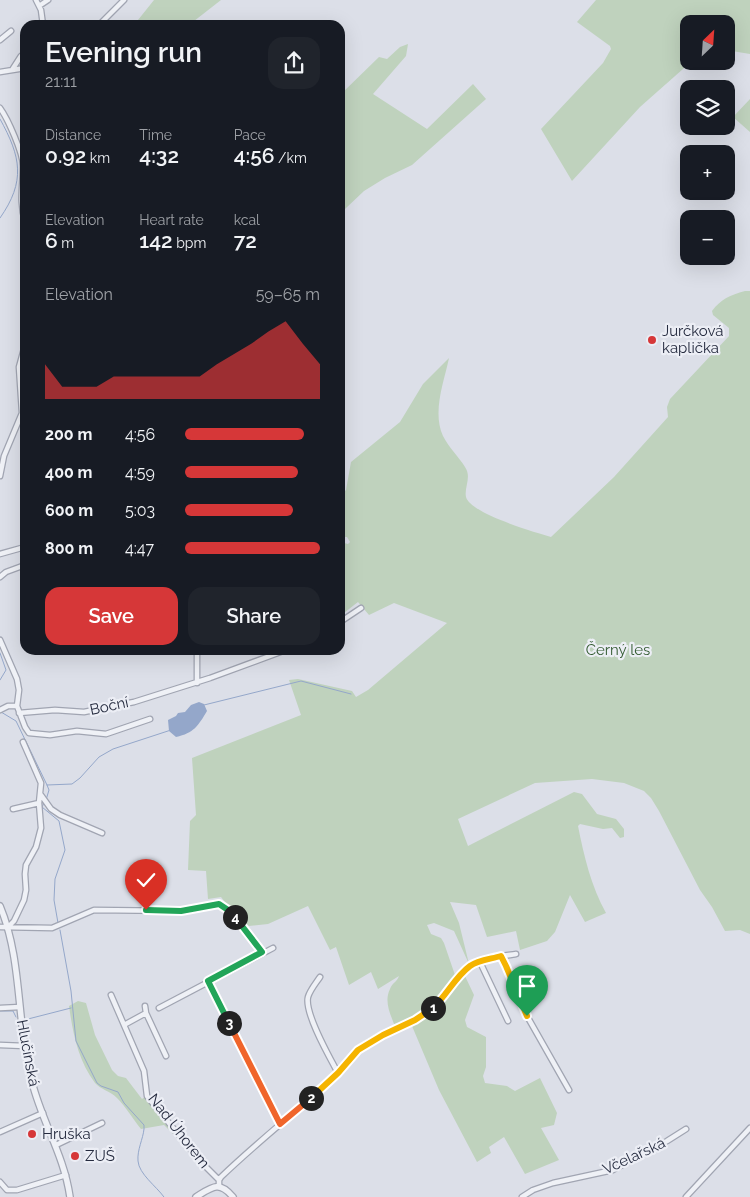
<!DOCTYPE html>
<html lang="en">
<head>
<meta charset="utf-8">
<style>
  body { margin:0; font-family:Raleway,sans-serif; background:#20242c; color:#f1f3f6; height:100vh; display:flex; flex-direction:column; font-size:19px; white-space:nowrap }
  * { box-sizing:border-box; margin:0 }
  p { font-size:16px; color:#9ea1a6 }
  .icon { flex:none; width:28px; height:28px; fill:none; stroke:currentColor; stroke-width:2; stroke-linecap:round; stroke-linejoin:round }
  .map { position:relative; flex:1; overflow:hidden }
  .details { position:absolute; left:20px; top:20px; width:325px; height:635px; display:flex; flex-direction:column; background:#171b24; border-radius:15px; box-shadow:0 5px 20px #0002 }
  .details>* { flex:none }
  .needle { width:32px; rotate:25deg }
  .controls { position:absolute; left:680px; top:15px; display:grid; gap:10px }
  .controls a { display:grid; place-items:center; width:55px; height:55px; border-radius:10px; background:#171b24; box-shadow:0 5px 20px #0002; font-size:25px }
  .pin { position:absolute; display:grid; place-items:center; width:42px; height:42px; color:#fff; margin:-51px -21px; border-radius:50% 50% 50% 0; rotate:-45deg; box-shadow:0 0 5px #0007 }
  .pin .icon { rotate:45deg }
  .km { position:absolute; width:25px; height:25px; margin:-12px; border-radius:50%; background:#222; color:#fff; font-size:14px; line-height:25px; text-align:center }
  .round { display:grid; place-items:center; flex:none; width:52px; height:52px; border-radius:15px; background:#20242c }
  .summary { display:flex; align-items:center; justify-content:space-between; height:85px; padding:0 25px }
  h1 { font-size:28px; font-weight:600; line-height:38px }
  .metrics { display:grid; grid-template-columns:repeat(3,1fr); gap:8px; height:85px; padding:5px 25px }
  .metrics div { display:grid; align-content:center }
  .metrics b { font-size:21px; font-weight:600 }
  .metrics small { font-size:14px; font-weight:400 }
  .metrics p { font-size:14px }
  .chart { height:140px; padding:10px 25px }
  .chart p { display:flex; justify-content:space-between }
  .chart svg { width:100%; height:90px; margin-top:5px; fill:#d63738; opacity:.7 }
  .primary-button { display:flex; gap:10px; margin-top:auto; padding:10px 25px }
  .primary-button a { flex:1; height:58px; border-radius:15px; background:#d63738; color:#fff; font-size:20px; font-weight:600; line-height:58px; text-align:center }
  .primary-button a+a { background:#20242c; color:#f1f3f6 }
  ul { padding:0 25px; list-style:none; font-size:16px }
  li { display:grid; grid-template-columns:80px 60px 1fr; align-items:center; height:38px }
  li i { height:12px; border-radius:6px; background:#d63738 }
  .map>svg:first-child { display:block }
  .green { fill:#bfd2bd }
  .water { fill:#94a7ca }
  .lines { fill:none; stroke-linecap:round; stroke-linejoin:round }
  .stream { stroke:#94a7ca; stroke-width:1 }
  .minor-casing { stroke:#a1a5b2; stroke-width:7 }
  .tertiary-casing { stroke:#a1a5b2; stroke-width:8 }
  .minor { stroke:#eff1f6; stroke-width:4.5 }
  .tertiary { stroke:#eff1f6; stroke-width:5.5 }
  .split-1-casing { stroke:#fff; stroke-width:10 }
  .split-2-casing { stroke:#fff; stroke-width:10 }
  .split-3-casing { stroke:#fff; stroke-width:10 }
  .split-4-casing { stroke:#fff; stroke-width:10 }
  .split-5-casing { stroke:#fff; stroke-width:10 }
  .split-1 { stroke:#f5b400; stroke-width:6 }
  .split-2 { stroke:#f5b400; stroke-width:6 }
  .split-3 { stroke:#f0652b; stroke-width:6 }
  .split-4 { stroke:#22a559; stroke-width:6 }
  .split-5 { stroke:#22a559; stroke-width:6 }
  .poi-dot { fill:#d63738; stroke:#eceef5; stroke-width:2 }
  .labels { text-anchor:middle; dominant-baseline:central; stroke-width:4.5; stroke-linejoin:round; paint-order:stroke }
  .poi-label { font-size:15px; fill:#252b3f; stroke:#eceef5; text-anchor:start }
  .park-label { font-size:15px; fill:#335b31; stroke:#eceef5 }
  .street-label { font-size:15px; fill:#252b3f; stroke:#eceef5 }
</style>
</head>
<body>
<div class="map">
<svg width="750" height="1197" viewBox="0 0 750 1197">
  <rect width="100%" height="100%" fill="#dcdfe8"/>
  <path class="green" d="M 154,0 L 221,0 L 189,25 L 134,25 Z
    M 596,0 L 750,0 L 750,54 L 726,50 L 726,24 L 689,24 L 689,61 L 692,61 L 640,107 L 572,181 L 541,129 L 603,63 L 611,49 L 610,46 L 577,22 Z
    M 408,44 L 406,56 L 373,94 L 427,129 L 473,84 L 486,99 L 412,165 L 385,178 L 364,191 L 345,209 L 340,211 L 340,95 L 379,57 L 387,59 L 400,47 Z
    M 750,99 L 750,132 L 733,117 Z
    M 745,291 L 750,291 L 750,934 L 740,930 L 725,931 L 712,907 L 700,890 L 659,811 L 651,798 L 644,791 L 624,783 L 592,779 L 535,783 L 458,819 L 468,846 L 574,792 L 582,794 L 597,814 L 616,819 L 624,829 L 624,837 L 620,838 L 612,828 L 603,829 L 580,824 L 578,826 C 584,856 591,886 606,913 L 585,922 L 570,895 L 555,932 L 547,941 L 520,950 L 516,931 L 487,937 L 476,905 L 450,902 L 459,923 L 469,964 L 454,931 L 434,923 L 427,925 L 431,934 L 441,938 L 444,943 L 456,978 C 439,999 422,1019 394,1024 C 390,1013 384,1001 390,989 C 392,983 397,982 399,976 L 378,989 L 371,972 L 349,985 L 336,947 L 330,950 L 308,906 L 268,924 L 249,926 L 234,914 L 221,897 L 208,899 L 206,871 L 188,870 L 190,821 L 196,815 L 192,758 L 301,715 L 289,680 L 298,679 L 352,691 L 356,697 L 368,690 L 447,623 L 394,603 L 369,615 L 358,602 L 340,616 L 340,542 L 348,544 L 350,542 L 347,537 L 343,537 L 340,528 L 340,496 L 346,490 L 351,462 L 400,422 L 423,384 L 449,358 C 444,382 432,412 443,436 C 449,448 459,457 465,467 C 472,477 464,487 466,497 C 471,514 535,532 551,537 L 614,477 L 668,417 L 667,407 L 670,399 L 729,336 L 729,328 L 713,315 L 712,311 C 721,299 730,295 745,291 Z
    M 465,976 L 474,995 L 465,1020 L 467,1027 L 486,1037 L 486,1067 L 483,1076 L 485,1083 L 507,1086 L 515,1091 L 540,1078 L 557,1113 L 554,1125 L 541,1128 L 559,1160 L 525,1174 L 504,1137 L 489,1147 L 491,1153 L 477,1162 L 439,1090 L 412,1026 C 416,1020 427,1016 434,1016 L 438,1005 Z
    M 78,1001 L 86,1003 L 95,1035 L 112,1070 L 118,1076 L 126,1078 L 142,1099 L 145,1097 L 181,1142 L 164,1125 L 141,1129 C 133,1119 126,1107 117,1098 C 110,1091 100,1089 95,1083 C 78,1060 73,1034 69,1006 Z"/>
  <path class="water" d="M 199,702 L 204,704 L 207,711 C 198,726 194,733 176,737 L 169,731 L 168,720 L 176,716 L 178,713 L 185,712 L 191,705 Z"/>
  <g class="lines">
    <path class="stream" d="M 0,119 C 21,157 26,181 0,218
      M 0,653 L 6,670 L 0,680
      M 204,705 L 301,681 L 351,694
      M 1,712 L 16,721 L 47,785 L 49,790 L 46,800
      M 47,785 L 72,784 L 80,778 L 99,757 L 113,749 L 171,730
      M 44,803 L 42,807 L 59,821 L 65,850 L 55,879 L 54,900 L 58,923
      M 60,930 L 71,991 L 76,1041 L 97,1083 L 101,1086 L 118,1092 L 124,1103 L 144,1125 L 144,1129 C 143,1139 137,1150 138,1161 C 139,1174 156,1186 164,1197
      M 0,1011 L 13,1011 L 16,1017
      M 28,1019 L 71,1008"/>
    <defs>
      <path id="minor" d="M 36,0 L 41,10 L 43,25
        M 39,6 L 48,0
        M 99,25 L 124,0
        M 0,40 L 11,31
        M 12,70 L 21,56 L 25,53
        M 0,72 L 25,68
        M 0,108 C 8,119 23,153 23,166 C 23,185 19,203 25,221
        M 0,476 L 4,456 L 22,413 L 19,367 L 25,345
        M 0,554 L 25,547
        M 0,577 L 6,572 L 25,565
        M 340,622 L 361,608
        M 0,640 L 17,679 L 19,690 L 17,706 L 25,727 L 29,733 L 50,735 L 77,731 L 106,734 L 150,719
        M 197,683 L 197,650
        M 0,710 L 8,706 L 17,706
        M 19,713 L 55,710 L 84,712 L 134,702 L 210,678 L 286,650
        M 41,795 L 51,809 L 60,815 L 102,833
        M 13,809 L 39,803
        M 0,927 L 52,928 L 94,910 L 181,911 L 219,904 L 229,910 L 262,953
        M 8,927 L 14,921 L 24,900 L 26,890 L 25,874 L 26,865 L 36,847 L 41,828 L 39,803 L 41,783 L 23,742
        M 501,957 L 507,966 L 527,1016 L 569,1090
        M 480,962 L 508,1021
        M 320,977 C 316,983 310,990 308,997 C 304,1013 330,1058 338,1073
        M 209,981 L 281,1124
        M 111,995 L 144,1071 L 147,1096 L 200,1161 L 219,1180
        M 145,1006 L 146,1013 L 166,1056
        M 0,1008 L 20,1007
        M 159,1008 L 273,948
        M 124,1025 L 146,1013
        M 0,1045 L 25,1046
        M 0,1132 L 43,1113
        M 56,1145 L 102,1123
        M 0,1182 L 7,1190 L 17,1190 L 66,1175
        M 219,1186 L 219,1180 L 221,1177 C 254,1145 290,1117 324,1086 C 336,1075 346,1061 358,1050 C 378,1033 406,1027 428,1012 C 445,999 453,975 472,965 C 485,958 502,956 516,954
        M 522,1197 L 533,1190 L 553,1183 L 613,1170 L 667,1141 L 686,1129
        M 686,1197 L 750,1128"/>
      <path id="tertiary" d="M 0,906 C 23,961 16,1024 32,1082 C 42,1122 64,1155 70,1197
        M 196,1197 C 212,1187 219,1180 233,1197"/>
    </defs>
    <use href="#minor" class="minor-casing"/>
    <use href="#tertiary" class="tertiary-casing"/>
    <use href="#minor" class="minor"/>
    <use href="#tertiary" class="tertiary"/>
  </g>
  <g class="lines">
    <defs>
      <path id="split-1" d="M 433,1008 C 447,995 455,977 470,966 C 478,960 491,959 501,956 L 506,966 L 527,1016"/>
      <path id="split-2" d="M 311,1098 L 338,1073 L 358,1050 L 383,1035 L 415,1020 L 433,1008"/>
      <path id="split-3" d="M 229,1023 L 280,1124 L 311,1098"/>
      <path id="split-4" d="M 229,1023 L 208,981 L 262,952 L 235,917"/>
      <path id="split-5" d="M 146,910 L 181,911 L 219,904 L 228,910 L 235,917"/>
    </defs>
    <use href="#split-1" class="split-1-casing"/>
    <use href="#split-2" class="split-2-casing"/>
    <use href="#split-3" class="split-3-casing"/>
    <use href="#split-4" class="split-4-casing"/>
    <use href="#split-5" class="split-5-casing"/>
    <use href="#split-1" class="split-1"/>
    <use href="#split-2" class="split-2"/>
    <use href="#split-3" class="split-3"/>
    <use href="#split-4" class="split-4"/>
    <use href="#split-5" class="split-5"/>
  </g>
  <g class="poi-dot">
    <circle cx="652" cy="340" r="5"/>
    <circle cx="32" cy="1134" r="5"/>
    <circle cx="75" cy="1156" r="5"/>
  </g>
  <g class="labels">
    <g class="poi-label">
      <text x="662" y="331">Jurčková<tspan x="662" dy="17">kaplička</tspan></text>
      <text x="42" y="1134">Hruška</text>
      <text x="85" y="1156">ZUŠ</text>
    </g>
    <g class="park-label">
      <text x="618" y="650">Černý les</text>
    </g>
    <g class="street-label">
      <text transform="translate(109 706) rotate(-12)">Boční</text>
      <text transform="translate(28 1053) rotate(79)">Hlučínská</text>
      <text transform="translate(179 1131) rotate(52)">Nad Úhorem</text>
      <text transform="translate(634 1156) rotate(-25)">Včelařská</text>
    </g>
  </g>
</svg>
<div class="controls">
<a><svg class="needle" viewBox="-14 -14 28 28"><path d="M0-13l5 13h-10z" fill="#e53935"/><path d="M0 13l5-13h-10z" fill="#9ea1a6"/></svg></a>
<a><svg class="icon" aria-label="layers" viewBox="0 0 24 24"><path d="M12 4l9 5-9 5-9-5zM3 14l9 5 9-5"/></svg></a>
<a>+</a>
<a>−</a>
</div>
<div class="pin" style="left:527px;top:1016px;background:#1e9e55"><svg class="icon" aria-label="arrive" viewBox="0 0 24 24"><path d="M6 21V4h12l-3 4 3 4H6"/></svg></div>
<div class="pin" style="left:146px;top:910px;background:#d93025"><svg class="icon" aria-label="check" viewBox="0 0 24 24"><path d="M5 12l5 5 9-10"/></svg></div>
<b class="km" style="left:433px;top:1008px">1</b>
<b class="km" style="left:311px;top:1098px">2</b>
<b class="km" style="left:229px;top:1023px">3</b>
<b class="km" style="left:235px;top:917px">4</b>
<section class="details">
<div class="summary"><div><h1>Evening run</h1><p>21:11</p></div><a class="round"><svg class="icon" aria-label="share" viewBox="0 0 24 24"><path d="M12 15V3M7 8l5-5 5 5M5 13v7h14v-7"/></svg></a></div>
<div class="metrics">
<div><p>Distance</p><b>0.92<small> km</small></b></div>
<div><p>Time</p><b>4:32</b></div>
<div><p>Pace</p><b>4:56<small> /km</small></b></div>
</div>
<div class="metrics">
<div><p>Elevation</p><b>6<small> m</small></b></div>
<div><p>Heart rate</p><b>142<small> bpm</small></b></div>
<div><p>kcal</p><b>72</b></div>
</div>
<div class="chart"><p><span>Elevation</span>59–65 m</p>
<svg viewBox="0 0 160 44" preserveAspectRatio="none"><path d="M0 44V27L10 38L20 38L30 38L40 33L50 33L60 33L70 33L80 33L90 33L100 27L110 22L120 17L130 11L140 6L150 17L160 27V44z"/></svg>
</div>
<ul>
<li><b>200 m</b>4:56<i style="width:88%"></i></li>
<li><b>400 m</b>4:59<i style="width:84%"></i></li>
<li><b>600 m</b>5:03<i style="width:80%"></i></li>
<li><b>800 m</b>4:47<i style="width:100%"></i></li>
</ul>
<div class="primary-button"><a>Save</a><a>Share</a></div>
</section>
</div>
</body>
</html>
